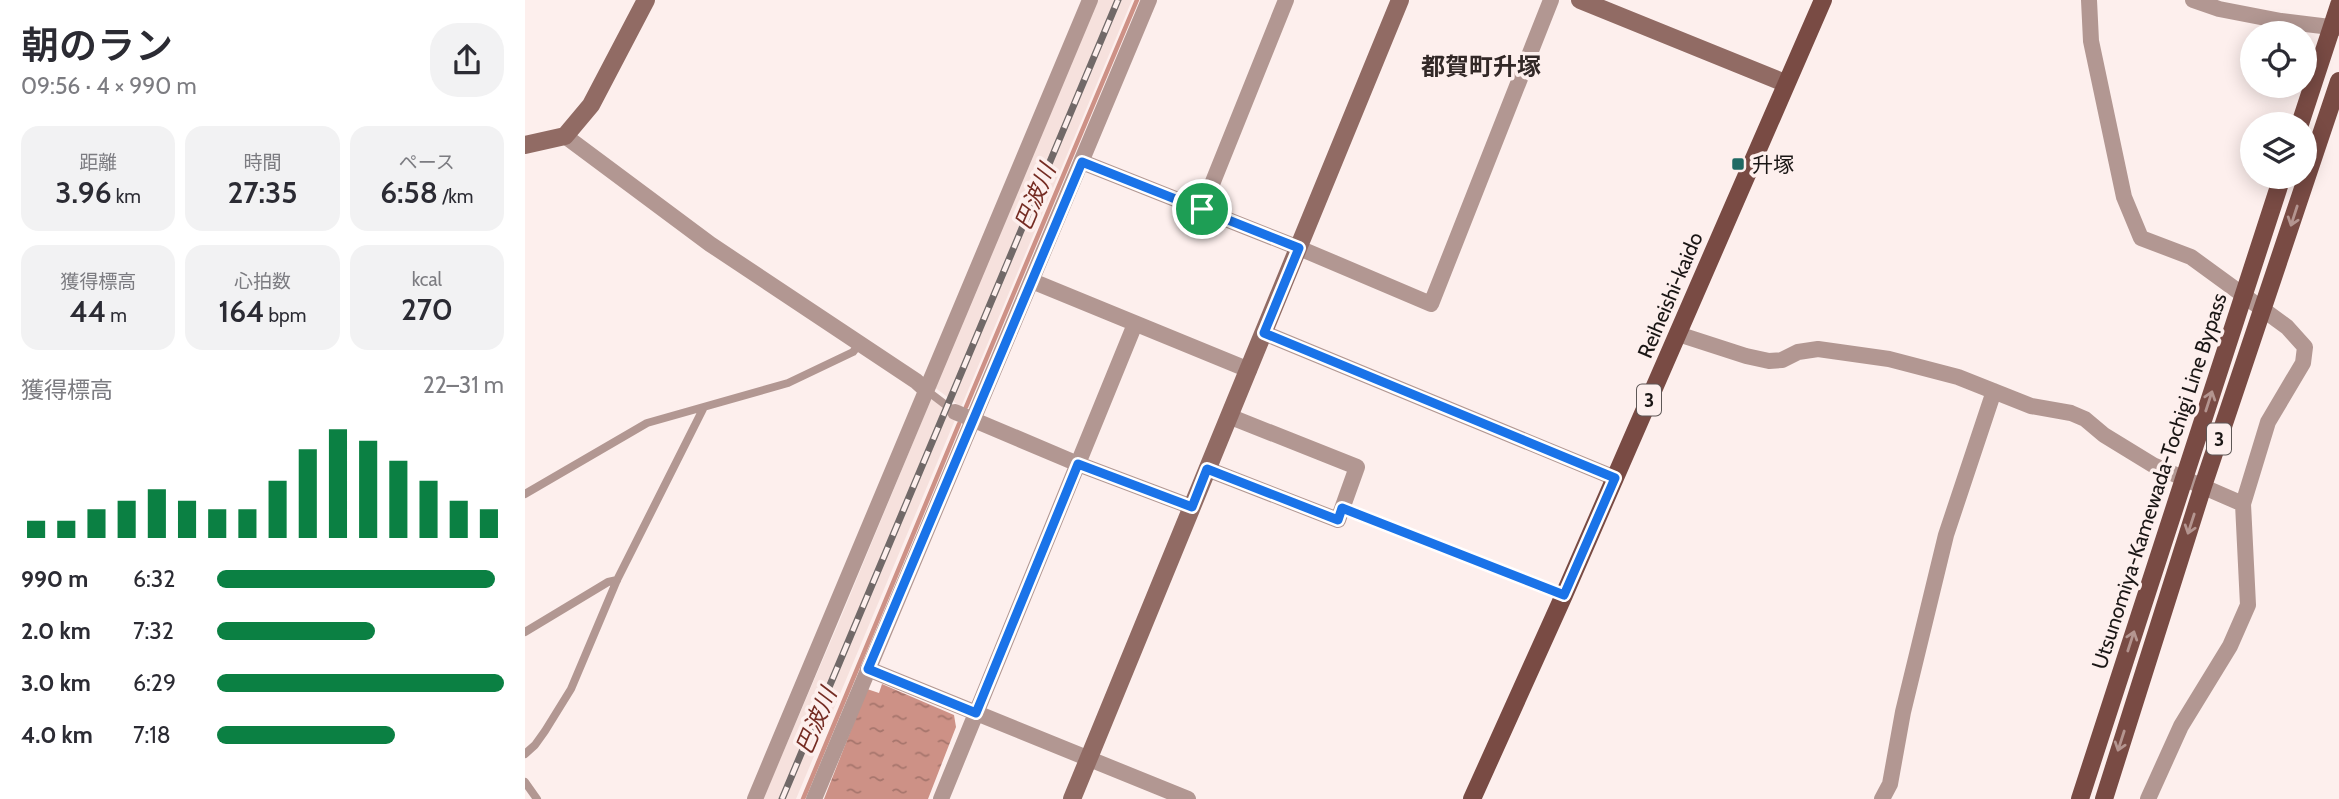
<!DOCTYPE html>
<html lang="ja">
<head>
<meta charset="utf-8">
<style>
  body { margin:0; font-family:Cabin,"Noto Sans JP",sans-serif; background:#f2f2f3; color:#2b2b33; height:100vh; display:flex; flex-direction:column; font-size:26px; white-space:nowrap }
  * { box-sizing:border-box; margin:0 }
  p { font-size:23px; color:#7c7c81 }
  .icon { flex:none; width:38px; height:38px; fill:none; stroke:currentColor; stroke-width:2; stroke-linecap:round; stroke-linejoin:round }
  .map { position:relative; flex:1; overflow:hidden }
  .side { display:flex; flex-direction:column; background:#fff; width:525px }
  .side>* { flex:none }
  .controls { position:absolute; left:1715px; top:21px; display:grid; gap:14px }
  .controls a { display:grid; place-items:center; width:77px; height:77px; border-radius:50%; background:#fff; box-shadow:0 4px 18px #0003; font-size:35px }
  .pin { position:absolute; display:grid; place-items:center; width:60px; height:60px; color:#fff; margin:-30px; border:4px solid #fff; border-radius:50%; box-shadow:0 2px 7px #0007 }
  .round { display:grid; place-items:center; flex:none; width:74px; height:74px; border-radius:28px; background:#f2f2f3 }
  .headline { display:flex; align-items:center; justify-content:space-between; height:119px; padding:0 21px }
  h1 { font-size:38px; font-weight:600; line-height:52px }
  .stats { display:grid; grid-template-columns:repeat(3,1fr); gap:10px; height:119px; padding:7px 21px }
  .stats div { display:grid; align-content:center; border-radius:18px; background:#f2f2f3; text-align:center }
  .stats b { font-size:30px; font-weight:600 }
  .stats small { font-size:19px; font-weight:400 }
  .stats p { font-size:19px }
  .chart { height:196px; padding:14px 21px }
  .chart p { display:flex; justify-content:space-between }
  .chart svg { width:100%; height:126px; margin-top:7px; stroke:#0b8043; stroke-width:6 }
  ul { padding:0 21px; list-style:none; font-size:23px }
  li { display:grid; grid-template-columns:112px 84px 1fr; align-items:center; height:52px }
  li i { height:18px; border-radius:9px; background:#0b8043 }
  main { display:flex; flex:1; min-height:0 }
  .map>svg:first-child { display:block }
  .built { fill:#f6e1dd }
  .water { fill:url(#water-ripples) }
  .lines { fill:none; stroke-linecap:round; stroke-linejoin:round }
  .stream { stroke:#cd9186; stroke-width:4.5 }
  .lane { stroke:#b29792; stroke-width:8 }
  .street { stroke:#b29792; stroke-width:16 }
  .secondary { stroke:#916b64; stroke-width:18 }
  .primary { stroke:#794b44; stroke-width:18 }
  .rail-casing { stroke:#716968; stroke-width:7 }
  .rail { stroke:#fdefed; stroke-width:4.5; stroke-dasharray:13; stroke-linecap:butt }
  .oneway { stroke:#b49590 }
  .route-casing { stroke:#fff; stroke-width:14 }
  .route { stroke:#1a73e8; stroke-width:9 }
  .poi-dot { fill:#1f6963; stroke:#fdefed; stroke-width:2.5 }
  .labels { text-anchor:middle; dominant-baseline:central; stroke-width:7; stroke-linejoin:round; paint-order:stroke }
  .shield { fill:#fdefed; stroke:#5e5756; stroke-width:2 }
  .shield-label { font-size:19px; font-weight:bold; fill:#1a1615 }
  .poi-label { font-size:21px; fill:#1a1615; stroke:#fdefed; text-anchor:start }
  .street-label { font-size:21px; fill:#1a1615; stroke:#fdefed }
  .water-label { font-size:23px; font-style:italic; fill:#752c23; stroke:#fdefed }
  .quarter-label { font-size:24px; font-weight:bold; fill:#322827; stroke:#fdefed }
</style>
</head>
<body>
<main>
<section class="side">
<div class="headline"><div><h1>朝のラン</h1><p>09:56 · 4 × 990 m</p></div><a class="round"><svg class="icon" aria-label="share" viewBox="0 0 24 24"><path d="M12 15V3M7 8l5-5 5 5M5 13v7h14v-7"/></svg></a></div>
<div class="stats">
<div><p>距離</p><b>3.96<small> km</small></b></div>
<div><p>時間</p><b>27:35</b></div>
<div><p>ペース</p><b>6:58<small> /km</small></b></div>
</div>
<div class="stats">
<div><p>獲得標高</p><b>44<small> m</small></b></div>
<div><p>心拍数</p><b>164<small> bpm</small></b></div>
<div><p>kcal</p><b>270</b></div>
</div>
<div class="chart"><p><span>獲得標高</span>22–31 m</p>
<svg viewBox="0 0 160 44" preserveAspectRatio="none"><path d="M5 44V38M15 44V38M25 44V34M35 44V31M45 44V27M55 44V31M65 44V34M75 44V34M85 44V24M95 44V13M105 44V6M115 44V10M125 44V17M135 44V24M145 44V31M155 44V34"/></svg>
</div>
<ul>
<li><b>990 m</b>6:32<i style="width:97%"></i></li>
<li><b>2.0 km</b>7:32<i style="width:55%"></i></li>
<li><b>3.0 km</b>6:29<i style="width:100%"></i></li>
<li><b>4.0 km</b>7:18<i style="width:62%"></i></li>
</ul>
</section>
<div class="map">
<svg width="1814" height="799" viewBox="0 0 1814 799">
  <defs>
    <pattern id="water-ripples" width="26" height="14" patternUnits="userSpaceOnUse" patternTransform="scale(1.75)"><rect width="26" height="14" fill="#cd9186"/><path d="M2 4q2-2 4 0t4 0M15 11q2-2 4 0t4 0" fill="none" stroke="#a6756c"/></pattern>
  </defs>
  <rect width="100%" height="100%" fill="#fdefed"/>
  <path class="built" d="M 572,0 L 607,0 L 436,407 L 409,387 Z
    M 406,399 L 425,412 L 430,420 L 271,799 L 238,799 L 314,622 Z"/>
  <path class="water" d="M 357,684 L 429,715 L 431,727 L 403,799 L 299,799 L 342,689 L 354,693 Z"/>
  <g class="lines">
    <path class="stream" d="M 441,407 L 612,0
      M 278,799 L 434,424"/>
    <path class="lane" d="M 401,390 L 430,412
      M 0,494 L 122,423 L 263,383 L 328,352 L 335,343
      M 817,508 L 1039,595
      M 0,632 L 83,582 L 92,580
      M 0,754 L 10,745 L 20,731 L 46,689 L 92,580 L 178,409
      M 0,782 L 12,799"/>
    <path class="street" d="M 1564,0 L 1566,41 L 1599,197 L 1616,238 L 1666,257 L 1762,327 L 1780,347 L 1778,363 L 1743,422 L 1718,504 L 1723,605 L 1705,646 L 1656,726 L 1623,799
      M 1668,0 L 1694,9 L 1756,21 L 1814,28
      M 40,136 L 185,244 L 391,381 L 401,390
      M 557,162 L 774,248 L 906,304 L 1026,0
      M 677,209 L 761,0
      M 507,281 L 724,370
      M 739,333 L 1090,478
      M 1153,334 L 1221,356 L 1244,361 L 1257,360 L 1273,352 L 1293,349 L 1364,359 L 1433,377 L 1506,406 L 1546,413 L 1560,419 L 1579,435 L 1628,465 L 1718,504
      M 430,412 L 553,464 L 667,507
      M 682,469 L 813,520 L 832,467 L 706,417
      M 343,669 L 663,799
      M 230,799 L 565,0
      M 289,799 L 624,0
      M 416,799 L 610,324
      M 1357,799 L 1365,784 L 1378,712 L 1421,535 L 1469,391"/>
    <path class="secondary" d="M 1055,0 L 1260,83
      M 0,145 L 40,136 L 66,105 L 121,0
      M 547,799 L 875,0"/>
    <path class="primary" d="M 1775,124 L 1814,5
      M 947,799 L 1039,595 L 1298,0
      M 1555,799 L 1757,177
      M 1579,799 L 1678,486 L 1814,81"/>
    <defs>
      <path id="rail" d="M 257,799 L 593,0"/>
    </defs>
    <use href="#rail" class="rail-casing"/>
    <use href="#rail" class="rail"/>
  </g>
  <defs><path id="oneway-shaft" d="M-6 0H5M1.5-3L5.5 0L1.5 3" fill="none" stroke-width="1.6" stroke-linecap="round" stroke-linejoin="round" transform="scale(1.75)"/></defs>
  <g class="oneway">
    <use href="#oneway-shaft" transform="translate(1769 216) rotate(108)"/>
    <use href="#oneway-shaft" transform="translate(1684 401) rotate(-72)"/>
    <use href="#oneway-shaft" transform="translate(1666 524) rotate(108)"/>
    <use href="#oneway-shaft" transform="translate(1606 641) rotate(-72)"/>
    <use href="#oneway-shaft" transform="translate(1596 741) rotate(108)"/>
  </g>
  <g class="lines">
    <defs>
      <path id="route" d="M 557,162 L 774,248 L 739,333 L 1090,478 L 1039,595 L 817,508 L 813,520 L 682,469 L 667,507 L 553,464 L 451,713 L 343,669 Z"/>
    </defs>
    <use href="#route" class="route-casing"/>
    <use href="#route" class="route"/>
  </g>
  <rect class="poi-dot" x="1206" y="157" width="14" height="14" rx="3.5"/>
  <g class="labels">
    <g class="shield">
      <rect x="1112" y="384.5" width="24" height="31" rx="5"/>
      <rect x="1682" y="423.5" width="24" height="31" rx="5"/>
    </g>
    <g class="shield-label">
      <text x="1124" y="400">3</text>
      <text x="1694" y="439">3</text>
    </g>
    <g class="poi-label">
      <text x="1227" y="164">升塚</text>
    </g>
    <g class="street-label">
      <text transform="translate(1145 295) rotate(-67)">Reiheishi-kaido</text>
      <text transform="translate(1634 481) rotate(-72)">Utsunomiya-Kamewada-Tochigi Line Bypass</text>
    </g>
    <g class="water-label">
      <text transform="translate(510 197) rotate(-67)">巴波川</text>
      <text transform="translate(291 721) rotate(-67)">巴波川</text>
    </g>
    <g class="quarter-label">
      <text x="956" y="66">都賀町升塚</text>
    </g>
  </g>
</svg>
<div class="controls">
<a><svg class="icon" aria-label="locate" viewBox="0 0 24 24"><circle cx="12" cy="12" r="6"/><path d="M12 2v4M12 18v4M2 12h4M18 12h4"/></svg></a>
<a><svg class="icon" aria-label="layers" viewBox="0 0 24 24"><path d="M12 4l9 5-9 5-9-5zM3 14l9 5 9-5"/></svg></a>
</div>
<div class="pin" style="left:677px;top:209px;background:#1e9e55"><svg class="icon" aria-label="arrive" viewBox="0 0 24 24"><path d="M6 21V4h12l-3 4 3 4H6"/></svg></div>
</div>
</main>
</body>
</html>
